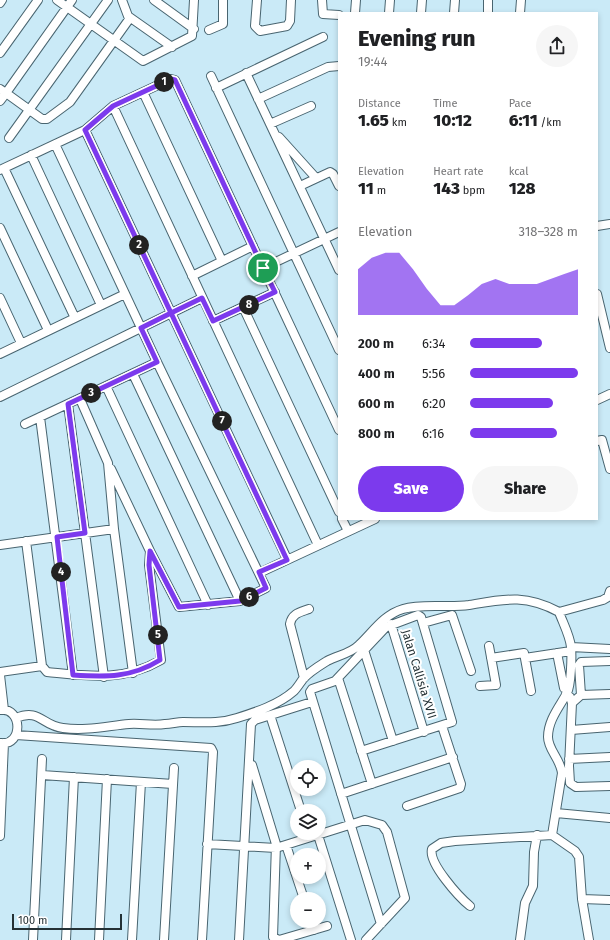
<!DOCTYPE html>
<html lang="en">
<head>
<meta charset="utf-8">
<style>
  body { margin:0; font-family:"Fira Sans",sans-serif; background:#f6f6f6; color:#202124; height:100vh; display:flex; flex-direction:column; font-size:15px; white-space:nowrap }
  * { box-sizing:border-box; margin:0 }
  p { font-size:13px; color:#757577 }
  .icon { flex:none; width:22px; height:22px; fill:none; stroke:currentColor; stroke-width:2; stroke-linecap:round; stroke-linejoin:round }
  .map { position:relative; flex:1; overflow:hidden }
  .sheet { position:absolute; left:338px; top:12px; width:260px; height:508px; display:flex; flex-direction:column; background:#fff; border-radius:0px; box-shadow:0 2px 6px #0003 }
  .sheet>* { flex:none }
  .fabs { position:absolute; left:290px; top:760px; display:grid; gap:8px }
  .fabs a { display:grid; place-items:center; width:36px; height:36px; border-radius:50%; background:#fff; box-shadow:0 2px 6px #0003; font-size:20px }
  .scale { position:absolute; left:12px; bottom:10px; width:110px; box-sizing:border-box; padding-left:4px; border:2px solid #243135; border-top:0; font-size:11px; line-height:14px; white-space:nowrap; color:#243135; -webkit-text-stroke:3px #fff; paint-order:stroke }
  .pin { position:absolute; display:grid; place-items:center; width:34px; height:34px; color:#fff; margin:-17px; border:2px solid #fff; border-radius:50%; box-shadow:0 1px 4px #0007 }
  .km { position:absolute; width:20px; height:20px; margin:-10px; border-radius:50%; background:#222; color:#fff; font-size:11px; line-height:20px; text-align:center }
  .round { display:grid; place-items:center; flex:none; width:42px; height:42px; border-radius:21px; background:#f6f6f6 }
  .summary { display:flex; align-items:center; justify-content:space-between; height:68px; padding:0 20px }
  h1 { font-size:22px; font-weight:800; line-height:30px }
  .metrics { display:grid; grid-template-columns:repeat(3,1fr); gap:6px; height:68px; padding:4px 20px }
  .metrics div { display:grid; align-content:center }
  .metrics b { font-size:17px; font-weight:800 }
  .metrics small { font-size:11px; font-weight:400 }
  .metrics p { font-size:11px }
  .chart { height:112px; padding:8px 20px }
  .chart p { display:flex; justify-content:space-between }
  .chart svg { width:100%; height:72px; margin-top:4px; fill:#7c3aed; opacity:.7 }
  .button { display:flex; gap:8px; margin-top:auto; padding:8px 20px }
  .button a { flex:1; height:46px; border-radius:24px; background:#7c3aed; color:#fff; font-size:16px; font-weight:800; line-height:46px; text-align:center }
  .button a+a { background:#f6f6f6; color:#202124 }
  ul { padding:0 20px; list-style:none; font-size:13px }
  li { display:grid; grid-template-columns:64px 48px 1fr; align-items:center; height:30px }
  li i { height:10px; border-radius:5px; background:#7c3aed }
  .map>svg:first-child { display:block }
  .lines { fill:none; stroke-linecap:round; stroke-linejoin:round }
  .minor-casing { stroke:#496570; stroke-width:10 }
  .minor { stroke:#fff; stroke-width:8 }
  .route-casing { stroke:#fff; stroke-width:8 }
  .route { stroke:#7c3aed; stroke-width:5 }
  .labels { text-anchor:middle; dominant-baseline:central; stroke-width:4; stroke-linejoin:round; paint-order:stroke }
  .street-label { font-size:12px; fill:#243135; stroke:#fff }
</style>
</head>
<body>
<div class="map">
<svg width="610" height="940" viewBox="0 0 610 940">
  <rect width="100%" height="100%" fill="#caeaf7"/>
  <g class="lines">
    <defs>
      <path id="minor" d="M 57,0 L 143,61 L 192,36 L 194,0
        M 72,0 L 6,93 L 42,119 L 47,119 L 70,102 L 130,18
        M 122,0 L 128,16 L 172,47
        M 154,0 L 194,29
        M 257,0 L 255,26 L 260,31 L 287,26 L 290,21 L 291,0
        M 322,0 L 323,14 L 339,15
        M 0,3 L 2,0
        M 355,13 L 356,0
        M 389,13 L 390,0
        M 421,13 L 422,0
        M 454,13 L 455,0
        M 488,13 L 488,0
        M 520,13 L 521,0
        M 209,30 L 223,24 L 223,0
        M 0,53 L 38,0
        M 246,73 L 339,270
        M 211,76 L 339,350
        M 216,88 L 323,37
        M 0,89 L 6,93 L 0,101
        M 143,92 L 222,261
        M 258,99 L 328,67 L 339,66
        M 113,106 L 318,545
        M 270,124 L 311,106
        M 85,130 L 287,559
        M 279,137 L 316,178
        M 9,138 L 108,0
        M 31,155 L 101,305
        M 4,168 L 75,318
        M 0,170 L 85,130 L 113,106 L 171,79 L 175,80 L 339,430
        M 300,186 L 330,172 L 333,174 L 339,186
        M 597,226 L 610,224
        M 0,228 L 48,330
        M 263,268 L 339,232
        M 192,276 L 253,246
        M 597,294 L 610,348
        M 0,298 L 21,343
        M 243,307 L 339,512
        M 213,321 L 275,292
        M 0,354 L 125,294
        M 133,374 L 240,601
        M 106,386 L 208,605
        M 0,397 L 202,298
        M 597,400 L 610,394
        M 68,404 L 104,677
        M 40,417 L 73,675
        M 25,424 L 157,362
        M 597,441 L 602,440 L 610,469
        M 111,469 L 150,551
        M 342,519 L 348,531
        M 114,529 L 133,673
        M 26,541 L 42,666
        M 0,545 L 114,529 L 108,463 L 80,399
        M 259,573 L 375,519
        M 559,612 L 603,600 L 608,597 L 610,591
        M 423,623 L 452,615 L 471,671
        M 391,624 L 424,732
        M 571,647 L 610,649
        M 364,650 L 393,741
        M 557,653 L 564,688
        M 491,658 L 524,653 L 531,691
        M 525,658 L 571,651
        M 0,672 L 42,666 L 47,672 C 88,676 123,682 161,660 L 149,565 L 150,551 L 179,607 L 240,601 L 266,588 L 157,362 L 55,144
        M 0,675 L 4,710
        M 304,678 L 290,624 C 292,613 301,612 309,609
        M 338,678 L 372,784
        M 480,686 L 496,685 L 489,646
        M 566,694 L 570,697 L 572,703 L 569,766 L 570,783 L 576,787 L 610,786
        M 581,695 L 610,694
        M 572,703 L 581,695 L 579,665 L 581,662 L 610,661
        M 0,710 C 23,707 23,746 1,743
        M 270,715 L 301,811
        M 16,718 C 40,708 42,726 63,728 C 86,731 107,726 129,724 C 141,723 153,726 165,724 C 171,724 177,722 183,722 C 202,722 219,724 237,718 C 256,712 278,705 294,691 C 297,688 300,683 303,679 C 309,672 319,666 327,661 C 338,655 350,654 359,645 C 373,632 383,615 403,609 C 422,603 448,608 469,605 C 505,599 525,594 559,612 C 563,623 570,636 571,647 C 572,657 571,685 567,693 C 560,706 548,720 548,737 C 548,750 560,758 562,773 L 552,835 L 575,851 L 579,857 L 582,899 L 589,940
        M 571,730 L 610,727
        M 16,735 L 211,748 L 213,752 L 202,940
        M 361,751 L 452,722 L 421,617 L 418,615 L 386,627 L 335,681 L 312,689 L 310,692 L 381,924
        M 569,759 L 610,757
        M 252,765 L 276,844 L 273,937 L 279,940 L 327,926
        M 42,775 L 173,784
        M 341,794 L 453,757
        M 407,806 L 460,788 L 461,784 L 442,726
        M 556,813 L 610,818
        M 318,835 L 351,940
        M 0,836 L 4,743
        M 207,844 L 276,848 L 365,820 L 382,825 L 387,832 L 405,898 L 366,940
        M 286,845 L 304,899
        M 582,899 L 610,900
        M 470,906 C 459,897 428,863 432,849 L 441,843 L 455,841 L 552,835
        M 311,921 L 314,930
        M 33,940 L 42,759
        M 66,940 L 74,777
        M 99,940 L 107,779
        M 132,940 L 141,782
        M 164,940 L 174,768
        M 239,940 L 251,724 L 255,720 L 312,702
        M 520,940 L 525,903 L 533,886 L 534,852 L 537,835"/>
    </defs>
    <use href="#minor" class="minor-casing"/>
    <use href="#minor" class="minor"/>
  </g>
  <g class="lines">
    <defs>
      <path id="route" d="M 263,268 L 175,80 L 171,79 L 113,106 L 85,130 L 171,313 L 141,328 L 157,362 L 68,404 L 85,533 L 57,537 L 73,675 C 106,677 131,678 160,660 L 149,565 L 150,551 L 179,607 L 240,601 L 266,588 L 259,572 L 287,560 L 171,313 L 202,298 L 213,321 L 275,292 L 263,268"/>
    </defs>
    <use href="#route" class="route-casing"/>
    <use href="#route" class="route"/>
  </g>
  <g class="labels">
    <g class="street-label">
      <text transform="translate(419 674) rotate(73)">Jalan Callisia XVII</text>
    </g>
  </g>
</svg>
<div class="fabs">
<a><svg class="icon" aria-label="locate" viewBox="0 0 24 24"><circle cx="12" cy="12" r="6"/><path d="M12 2v4M12 18v4M2 12h4M18 12h4"/></svg></a>
<a><svg class="icon" aria-label="layers" viewBox="0 0 24 24"><path d="M12 4l9 5-9 5-9-5zM3 14l9 5 9-5"/></svg></a>
<a>+</a>
<a>−</a>
</div>
<div class="scale">100 m</div>
<div class="pin" style="left:263px;top:268px;background:#1e9e55"><svg class="icon" aria-label="arrive" viewBox="0 0 24 24"><path d="M6 21V4h12l-3 4 3 4H6"/></svg></div>
<b class="km" style="left:164px;top:82px">1</b>
<b class="km" style="left:139px;top:245px">2</b>
<b class="km" style="left:91px;top:393px">3</b>
<b class="km" style="left:61px;top:572px">4</b>
<b class="km" style="left:158px;top:635px">5</b>
<b class="km" style="left:249px;top:597px">6</b>
<b class="km" style="left:222px;top:421px">7</b>
<b class="km" style="left:249px;top:305px">8</b>
<section class="sheet">
<div class="summary"><div><h1>Evening run</h1><p>19:44</p></div><a class="round"><svg class="icon" aria-label="share" viewBox="0 0 24 24"><path d="M12 15V3M7 8l5-5 5 5M5 13v7h14v-7"/></svg></a></div>
<div class="metrics">
<div><p>Distance</p><b>1.65<small> km</small></b></div>
<div><p>Time</p><b>10:12</b></div>
<div><p>Pace</p><b>6:11<small> /km</small></b></div>
</div>
<div class="metrics">
<div><p>Elevation</p><b>11<small> m</small></b></div>
<div><p>Heart rate</p><b>143<small> bpm</small></b></div>
<div><p>kcal</p><b>128</b></div>
</div>
<div class="chart"><p><span>Elevation</span>318–328 m</p>
<svg viewBox="0 0 160 44" preserveAspectRatio="none"><path d="M0 44V16L10 9L20 6L30 6L40 16L50 28L60 38L70 38L80 32L90 25L100 22L110 25L120 25L130 25L140 22L150 19L160 16V44z"/></svg>
</div>
<ul>
<li><b>200 m</b>6:34<i style="width:67%"></i></li>
<li><b>400 m</b>5:56<i style="width:100%"></i></li>
<li><b>600 m</b>6:20<i style="width:77%"></i></li>
<li><b>800 m</b>6:16<i style="width:81%"></i></li>
</ul>
<div class="button"><a>Save</a><a>Share</a></div>
</section>
</div>
</body>
</html>
